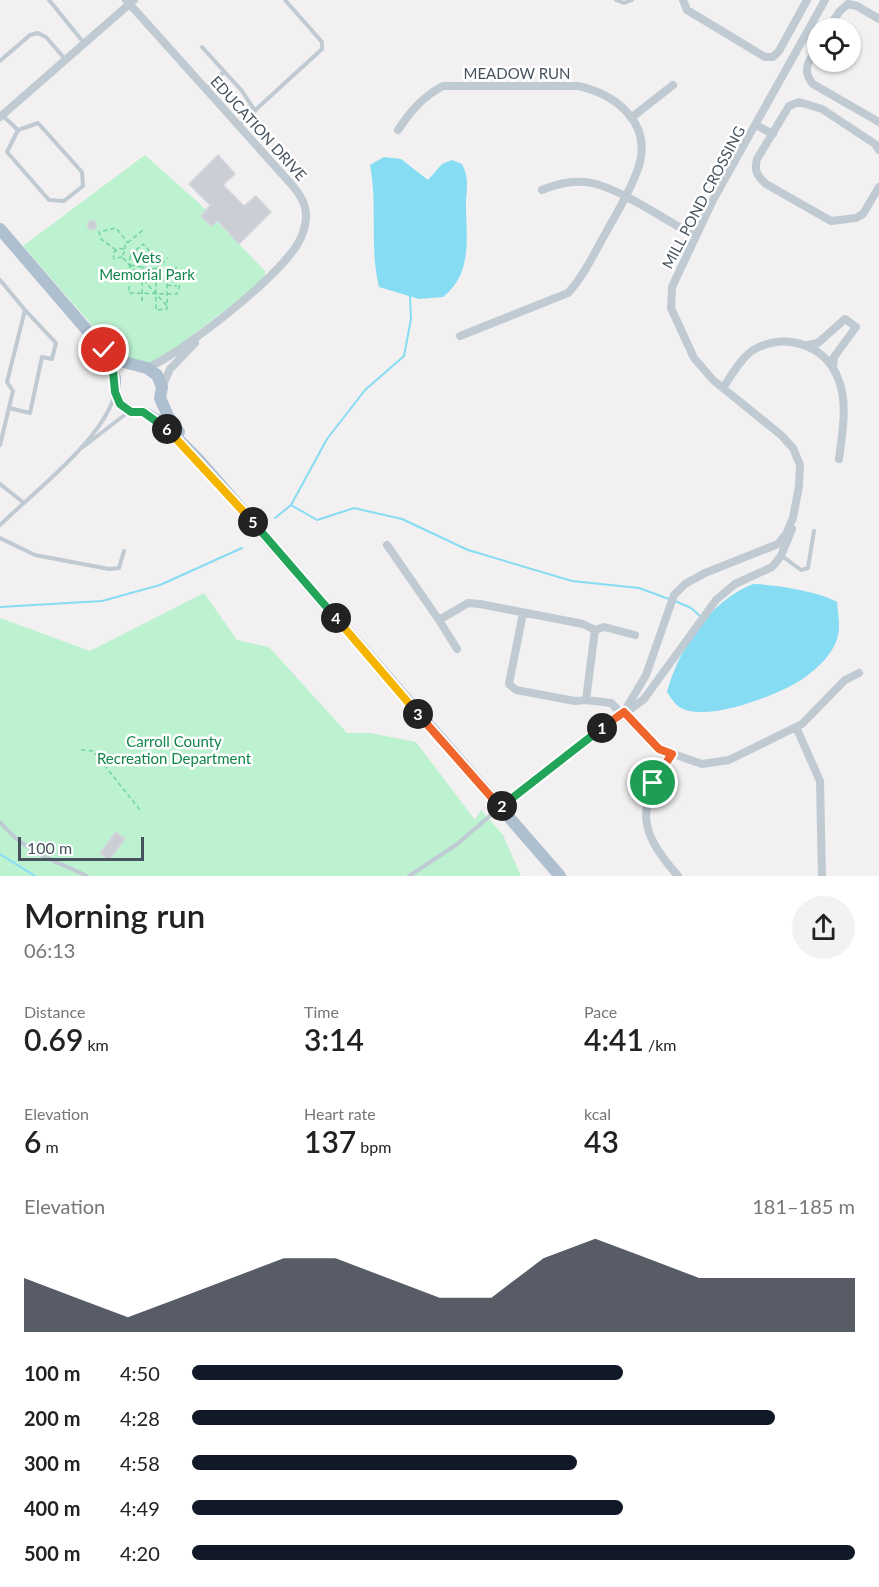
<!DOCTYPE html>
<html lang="en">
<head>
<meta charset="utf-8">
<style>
  body { margin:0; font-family:Lato,sans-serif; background:#f2f2f2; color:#222; height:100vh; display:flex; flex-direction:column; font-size:22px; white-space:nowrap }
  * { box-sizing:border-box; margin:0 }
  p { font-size:20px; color:#767676 }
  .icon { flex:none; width:33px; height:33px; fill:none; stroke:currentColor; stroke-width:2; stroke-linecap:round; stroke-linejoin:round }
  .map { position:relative; height:876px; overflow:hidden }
  .details { display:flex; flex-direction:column; background:#fff; flex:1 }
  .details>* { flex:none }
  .tools { position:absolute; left:807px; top:18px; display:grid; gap:12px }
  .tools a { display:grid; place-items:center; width:54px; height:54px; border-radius:50%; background:#fff; box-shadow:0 2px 4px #0004; font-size:30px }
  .scale { position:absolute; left:18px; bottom:15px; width:126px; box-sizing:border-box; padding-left:6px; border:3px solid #46535f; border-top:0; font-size:16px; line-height:21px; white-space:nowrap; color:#46535f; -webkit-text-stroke:4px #fff; paint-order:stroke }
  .pin { position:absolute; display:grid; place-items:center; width:51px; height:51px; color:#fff; margin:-26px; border:3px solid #fff; border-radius:50%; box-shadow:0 2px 6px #0007 }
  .km { position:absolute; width:30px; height:30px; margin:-15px; border-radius:50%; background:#222; color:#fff; font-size:16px; line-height:30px; text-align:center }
  .round { display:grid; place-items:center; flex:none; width:63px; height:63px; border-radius:32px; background:#f2f2f2 }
  .head { display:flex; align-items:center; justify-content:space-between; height:102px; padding:0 24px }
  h1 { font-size:33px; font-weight:600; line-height:45px }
  .figures { display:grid; grid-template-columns:repeat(3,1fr); gap:9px; height:102px; padding:6px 24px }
  .figures div { display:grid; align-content:center }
  .figures b { font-size:30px; font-weight:600 }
  .figures small { font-size:16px; font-weight:400 }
  .figures p { font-size:16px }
  .chart { height:168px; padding:12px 24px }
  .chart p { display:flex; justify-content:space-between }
  .chart svg { width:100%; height:108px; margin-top:6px; fill:#111827; opacity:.7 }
  ul { padding:0 24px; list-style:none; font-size:20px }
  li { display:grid; grid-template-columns:96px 72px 1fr; align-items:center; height:45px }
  li i { height:15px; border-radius:8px; background:#111827 }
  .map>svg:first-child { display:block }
  .green { fill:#bcf2d0 }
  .water { fill:#86dcf2 }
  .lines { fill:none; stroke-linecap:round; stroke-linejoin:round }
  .stream { stroke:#86dcf2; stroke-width:2 }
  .building { fill:#cbcfd5; stroke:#d3d6dc; stroke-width:1.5 }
  .path { stroke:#71d3a2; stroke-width:1.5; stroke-dasharray:4.5 3; stroke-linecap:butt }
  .service { stroke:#bfcad2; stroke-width:4 }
  .minor { stroke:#bfcad2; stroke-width:8 }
  .primary { stroke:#aebfd0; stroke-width:12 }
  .split-1-casing { stroke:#fff; stroke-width:12 }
  .split-2-casing { stroke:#fff; stroke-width:12 }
  .split-3-casing { stroke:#fff; stroke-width:12 }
  .split-4-casing { stroke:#fff; stroke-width:12 }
  .split-5-casing { stroke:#fff; stroke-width:12 }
  .split-6-casing { stroke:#fff; stroke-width:12 }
  .split-7-casing { stroke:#fff; stroke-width:12 }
  .split-1 { stroke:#f0652b; stroke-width:8 }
  .split-2 { stroke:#22a559; stroke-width:8 }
  .split-3 { stroke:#f0652b; stroke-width:8 }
  .split-4 { stroke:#f5b400; stroke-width:8 }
  .split-5 { stroke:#22a559; stroke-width:8 }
  .split-6 { stroke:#f5b400; stroke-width:8 }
  .split-7 { stroke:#22a559; stroke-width:8 }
  .labels { text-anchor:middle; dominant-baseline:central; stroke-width:5; stroke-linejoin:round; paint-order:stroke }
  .street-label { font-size:15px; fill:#46535f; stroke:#fff }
  .park-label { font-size:15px; fill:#11864a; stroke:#fff }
</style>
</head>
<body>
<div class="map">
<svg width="879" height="876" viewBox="0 0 879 876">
  <rect width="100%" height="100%" fill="#f2f0f0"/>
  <path class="green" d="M 145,155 L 200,204 L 265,271 L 265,279 L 171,352 L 148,364 L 119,356 L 23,246 Z
    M 204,593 L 237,640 L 269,647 L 347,733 L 370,733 L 416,742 L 475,820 L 481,810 L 503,835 L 521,876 L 0,876 L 0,618 L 90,651 Z"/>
  <path class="water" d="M 384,157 L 401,159 L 428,180 L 442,164 L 452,160 L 462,164 C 471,182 465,191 466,210 C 467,242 471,275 443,297 L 419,299 L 379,287 C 369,247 378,206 370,165 Z
    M 753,584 C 772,584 822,592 837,602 C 838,613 841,629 837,639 C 832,655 815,671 801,680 C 778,695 703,725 678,706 C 674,703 670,696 667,692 C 679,648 710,601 753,584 Z"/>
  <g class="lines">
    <path class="stream" d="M 291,505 L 317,520 L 354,508 L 402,519 L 468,550 L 572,581 L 639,588 L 669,599
      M 275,518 L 291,505 L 327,439 L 365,390 L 404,356 L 411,319 L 410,296
      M 675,601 L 691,608 L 700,616
      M 0,607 L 102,601 L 160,585 L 242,548
      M 0,854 L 35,876"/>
  </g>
  <path class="building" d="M 218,155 L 235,174 L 223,185 L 244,206 L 256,196 L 271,212 L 239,244 L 218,221 L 211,226 L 201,216 L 210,205 L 189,184 Z
    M87.5 225a4.5 4.5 0 1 1 9 0a4.5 4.5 0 1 1-9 0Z
    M 116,832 L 125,839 L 109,860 L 100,853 Z"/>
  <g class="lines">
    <path class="path" d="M 125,249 L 125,245 L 143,230
      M 116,250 L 101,239 L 99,232 L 116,228 L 128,243
      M 130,255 L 143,255 L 156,269 L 156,310 L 167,309 L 167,275 L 177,267
      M 130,255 L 143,244 L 149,250 L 143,255 L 142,302
      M 130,256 L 129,293 L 177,294 L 180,284
      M 122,257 L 114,259 L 113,253 L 119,248 L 125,250 L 122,257 L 169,308
      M 130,265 L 155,269
      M 156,269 L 168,258
      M 118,278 L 165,280
      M 167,285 L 177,286
      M 81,750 L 93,751 L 140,810"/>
    <path class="service" d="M 49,0 L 84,43
      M 616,0 L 624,3 L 632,0
      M 202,47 L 242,91 L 255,111
      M 0,61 L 30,35 L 38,33 L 46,37 L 65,59
      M 207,88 L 224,72
      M 3,116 L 18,130 L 38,123 L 82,172 L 83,186 L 64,201 L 49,200 L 7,152 L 18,130
      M 239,125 L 322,49 L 322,42 L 285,0
      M 0,280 L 25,310
      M 0,445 L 13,391 L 7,382 L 25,310 L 56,343 L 52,359 L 42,357 L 30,413 L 9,408
      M 83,447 L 127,413
      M 0,484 L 24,503
      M 0,525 C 32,494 101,440 113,399
      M 0,538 L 35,555 L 109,569 L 119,568 L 124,551
      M 782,556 L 801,570 L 808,568 L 814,531
      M 0,822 C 26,853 52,859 87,876
      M 409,876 L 456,845 L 499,808"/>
    <path class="minor" d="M 126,0 L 292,185 C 306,201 310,215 302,235 C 291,269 181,354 147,368
      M 683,0 L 687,10 L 765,57 L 773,57 L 779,51 L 807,0
      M 828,28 L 840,11 L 848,4 L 857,6 L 879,19
      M 809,29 L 818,33
      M 818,47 C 809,60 801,70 813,84 L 879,122
      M 0,117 L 134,0
      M 631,118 L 673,85
      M 756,125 L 773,134
      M 398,130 C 410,112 422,97 443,86 L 578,86 C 615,94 652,122 639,166 C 632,187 620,208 609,227 C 596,250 585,274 568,293 L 460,336
      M 879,150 L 875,144 L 822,109 L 799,102 L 789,106 L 757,159 C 754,171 757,176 766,184 L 831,221 L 856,218 L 863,214 L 879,187
      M 542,190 C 559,183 577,179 596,184 C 625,192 667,221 695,236
      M 808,345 L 818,343 L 845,319 L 856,327 L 834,357 L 833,368
      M 162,387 L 170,369 L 195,343
      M 723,388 C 731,376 742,356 755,349 C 788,332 827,346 839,381 C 848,405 842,434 839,459
      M 387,545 L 439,620 L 468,603 L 480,604 L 583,624 L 595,630 L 586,700 L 611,703 L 659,749 L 702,764 L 729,760 L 802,724 L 845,680 L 859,673
      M 523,613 L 509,684 L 516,690 L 575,701 L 586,700
      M 439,620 L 457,649
      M 595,630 L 604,627 L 635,635
      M 624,712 L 646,675 L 674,595 L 685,584 L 705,573 L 778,544 L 786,534 L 793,518 L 799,486 L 800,465 L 793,448 L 781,435 L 713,380 L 694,358 L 671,308 L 672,287 L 713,200 L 825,0
      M 796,727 L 820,781 L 822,876
      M 672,754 C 638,807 635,827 678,876
      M 500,807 L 644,699 L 716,600 L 735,584 L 772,567 L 781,556 L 792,529"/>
    <path class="primary" d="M 0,229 L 104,350 L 120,361 L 147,368 L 157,375 L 162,387 L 160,398 L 168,416 L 179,432
      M 104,350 L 115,378 L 115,392 L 120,404 L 131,412 L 143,412 L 162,423 L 199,460 L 560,876"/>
  </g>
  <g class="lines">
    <defs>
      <path id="split-1" d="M 602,728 L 624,712 L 659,749 L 672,754 L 653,783"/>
      <path id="split-2" d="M 502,806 L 602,728"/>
      <path id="split-3" d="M 418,714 L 500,807 L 502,806"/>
      <path id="split-4" d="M 336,618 L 418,714"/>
      <path id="split-5" d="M 253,522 L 336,618"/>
      <path id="split-6" d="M 167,429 L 253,522"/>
      <path id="split-7" d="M 104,350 L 113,371 L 115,392 L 120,404 L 131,412 L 143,412 L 167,429"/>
    </defs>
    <use href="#split-1" class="split-1-casing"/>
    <use href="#split-2" class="split-2-casing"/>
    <use href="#split-3" class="split-3-casing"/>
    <use href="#split-4" class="split-4-casing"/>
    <use href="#split-5" class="split-5-casing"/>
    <use href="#split-6" class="split-6-casing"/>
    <use href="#split-7" class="split-7-casing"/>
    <use href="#split-1" class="split-1"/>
    <use href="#split-2" class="split-2"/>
    <use href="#split-3" class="split-3"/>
    <use href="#split-4" class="split-4"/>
    <use href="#split-5" class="split-5"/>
    <use href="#split-6" class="split-6"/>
    <use href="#split-7" class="split-7"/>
  </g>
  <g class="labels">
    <g class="street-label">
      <text x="517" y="73">MEADOW RUN</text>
      <text transform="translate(259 128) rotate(48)">EDUCATION DRIVE</text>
      <text transform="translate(703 197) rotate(-62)">MILL POND CROSSING</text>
    </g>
    <g class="park-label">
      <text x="147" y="257">Vets<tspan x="147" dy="17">Memorial Park</tspan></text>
      <text x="174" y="741">Carroll County<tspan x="174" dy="17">Recreation Department</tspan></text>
    </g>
  </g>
</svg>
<div class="tools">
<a><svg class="icon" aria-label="locate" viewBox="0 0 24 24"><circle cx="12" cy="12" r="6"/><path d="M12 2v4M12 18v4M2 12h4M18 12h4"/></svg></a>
</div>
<div class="scale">100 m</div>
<div class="pin" style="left:653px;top:783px;background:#1e9e55"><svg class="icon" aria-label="arrive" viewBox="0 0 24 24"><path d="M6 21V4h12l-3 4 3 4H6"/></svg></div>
<div class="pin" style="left:104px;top:350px;background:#d93025"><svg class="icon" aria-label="check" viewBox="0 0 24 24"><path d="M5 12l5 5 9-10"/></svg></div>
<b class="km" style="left:602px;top:728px">1</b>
<b class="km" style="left:502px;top:806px">2</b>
<b class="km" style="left:418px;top:714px">3</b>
<b class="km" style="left:336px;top:618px">4</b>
<b class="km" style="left:253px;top:522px">5</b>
<b class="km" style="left:167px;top:429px">6</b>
</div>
<section class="details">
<div class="head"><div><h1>Morning run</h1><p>06:13</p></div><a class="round"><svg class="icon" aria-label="share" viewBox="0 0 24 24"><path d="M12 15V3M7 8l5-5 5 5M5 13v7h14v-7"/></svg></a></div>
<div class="figures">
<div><p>Distance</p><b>0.69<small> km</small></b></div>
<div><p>Time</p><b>3:14</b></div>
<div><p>Pace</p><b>4:41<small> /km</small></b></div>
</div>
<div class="figures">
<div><p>Elevation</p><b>6<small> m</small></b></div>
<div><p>Heart rate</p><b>137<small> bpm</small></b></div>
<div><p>kcal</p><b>43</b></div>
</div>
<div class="chart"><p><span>Elevation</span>181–185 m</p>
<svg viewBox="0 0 160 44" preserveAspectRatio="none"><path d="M0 44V22L10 30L20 38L30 30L40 22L50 14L60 14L70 22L80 30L90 30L100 14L110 6L120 14L130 22L140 22L150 22L160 22V44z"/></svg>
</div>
<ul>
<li><b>100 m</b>4:50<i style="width:65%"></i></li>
<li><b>200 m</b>4:28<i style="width:88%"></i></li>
<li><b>300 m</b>4:58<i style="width:58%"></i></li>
<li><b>400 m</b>4:49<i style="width:65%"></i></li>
<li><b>500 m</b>4:20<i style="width:100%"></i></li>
</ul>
</section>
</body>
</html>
